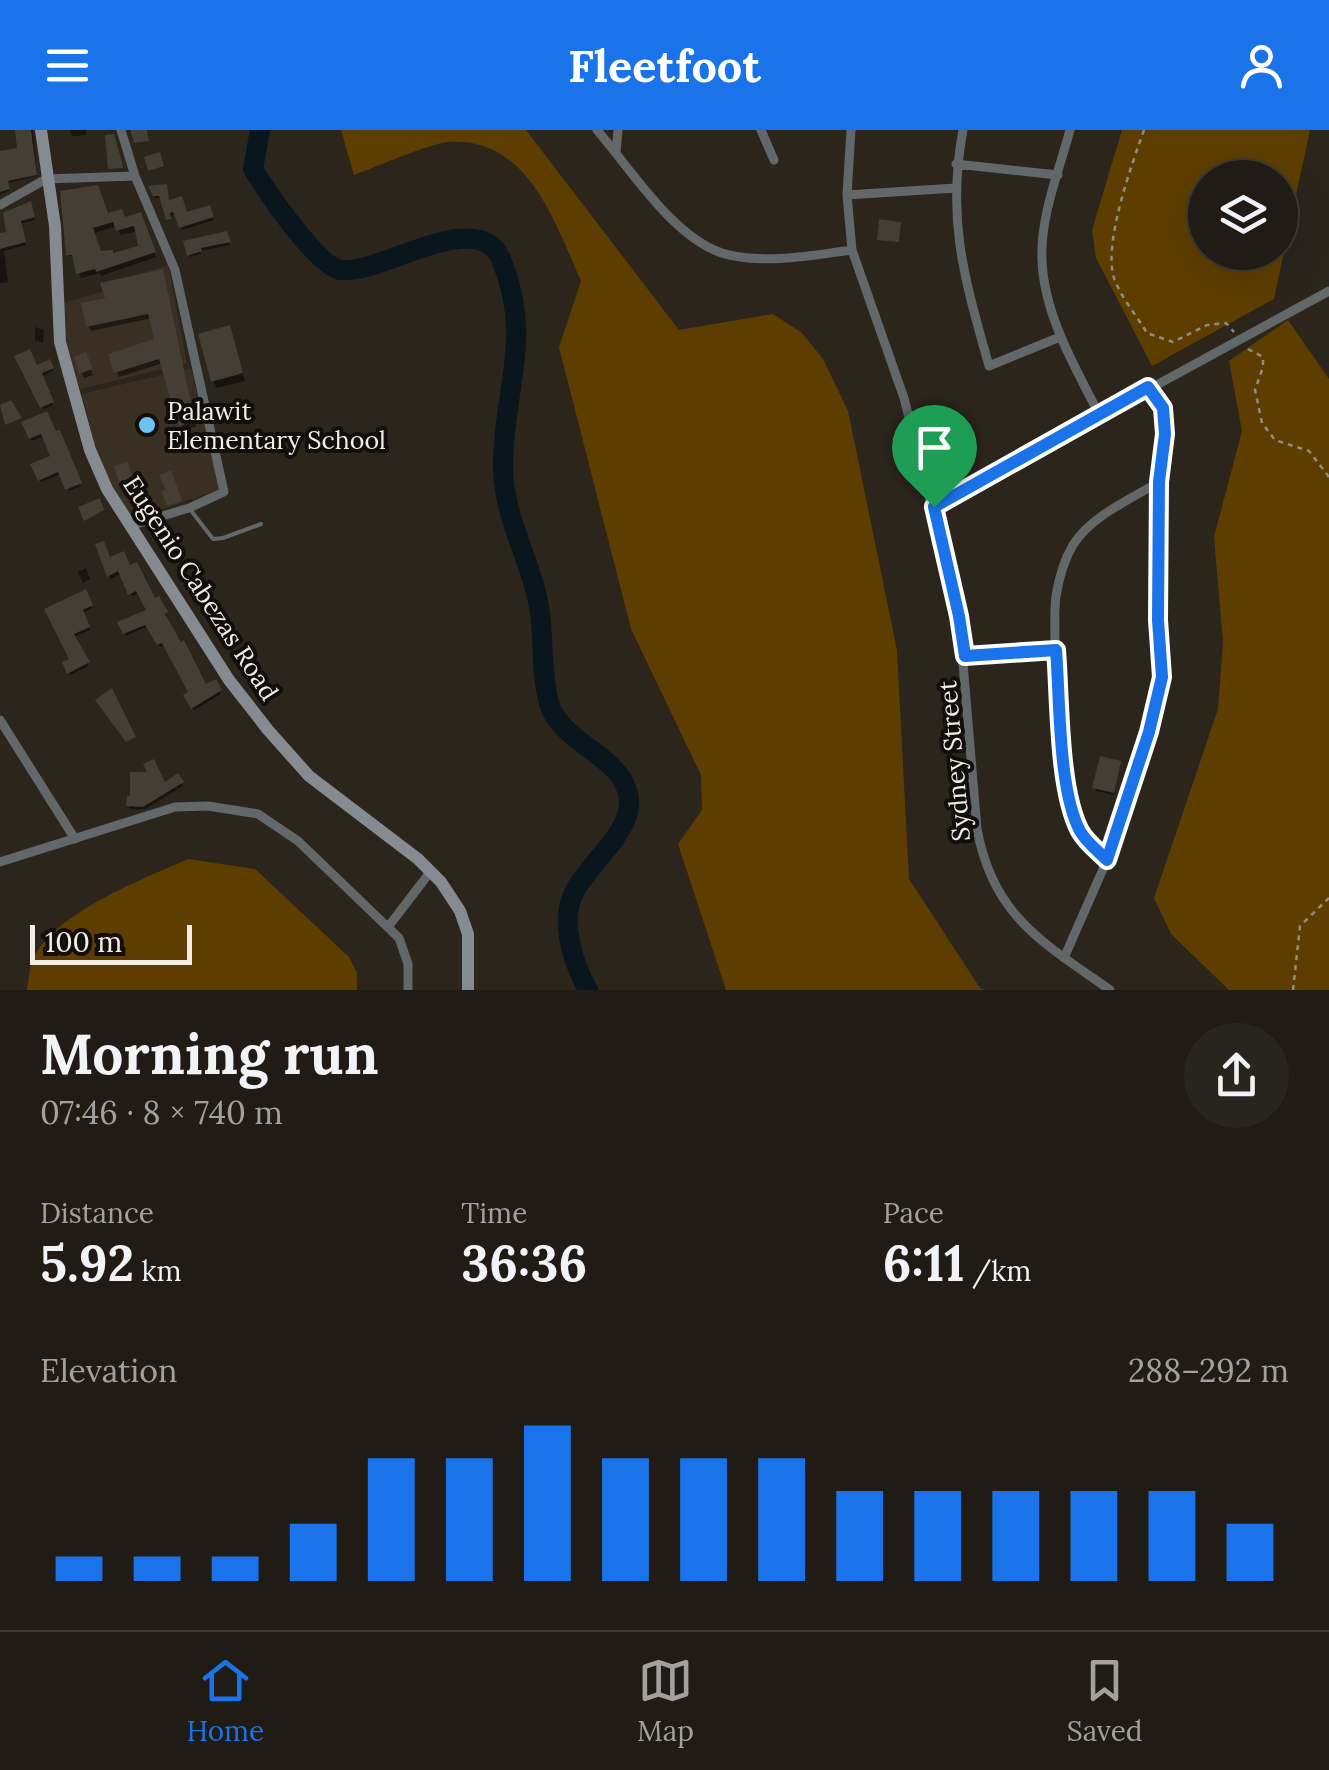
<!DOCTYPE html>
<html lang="en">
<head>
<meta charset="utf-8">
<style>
  body { margin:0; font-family:Lora,serif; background:#28251e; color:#f1f3f6; height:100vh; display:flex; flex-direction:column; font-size:38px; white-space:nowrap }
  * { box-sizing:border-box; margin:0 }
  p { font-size:32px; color:#a2a1a0 }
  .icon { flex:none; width:55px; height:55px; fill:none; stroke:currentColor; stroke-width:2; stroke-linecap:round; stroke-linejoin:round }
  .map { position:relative; height:860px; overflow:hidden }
  .drawer { display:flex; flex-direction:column; background:#201c15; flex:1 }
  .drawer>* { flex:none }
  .tools { position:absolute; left:1188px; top:30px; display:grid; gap:20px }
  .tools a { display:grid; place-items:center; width:110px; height:110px; border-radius:50%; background:#201c15; box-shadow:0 10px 40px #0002,0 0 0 2px #3d3a34; font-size:50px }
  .scale { position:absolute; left:30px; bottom:25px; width:162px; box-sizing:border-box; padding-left:10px; border:5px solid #f1ede8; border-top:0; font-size:28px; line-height:35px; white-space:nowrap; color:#f1ede8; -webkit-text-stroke:8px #110e0b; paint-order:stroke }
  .pin { position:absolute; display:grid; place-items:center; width:85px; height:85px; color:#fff; margin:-102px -42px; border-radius:50% 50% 50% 0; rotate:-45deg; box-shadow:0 0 10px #0007 }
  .pin .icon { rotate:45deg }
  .round { display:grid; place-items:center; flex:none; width:105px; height:105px; border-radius:52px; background:#28251e }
  .overview { display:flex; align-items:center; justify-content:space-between; height:170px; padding:0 40px }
  h1 { font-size:55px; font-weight:800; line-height:75px }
  .stats { display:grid; grid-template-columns:repeat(3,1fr); gap:15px; height:170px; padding:10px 40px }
  .stats div { display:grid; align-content:center }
  .stats b { font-size:50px; font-weight:800 }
  .stats small { font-size:28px; font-weight:400 }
  .stats p { font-size:28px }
  .chart { height:280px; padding:20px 40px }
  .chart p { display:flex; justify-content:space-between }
  .chart svg { width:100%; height:180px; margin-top:10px; stroke:#1a73e8; stroke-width:6 }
  header { display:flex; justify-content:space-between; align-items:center; height:130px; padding:0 40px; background:#1a73e8; color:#fff; font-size:45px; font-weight:800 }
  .dock { display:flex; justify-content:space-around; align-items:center; height:140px; border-top:2px solid #3d3a34; background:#201c15; font-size:28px; color:#a2a1a0 }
  .dock a { display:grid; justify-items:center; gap:5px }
  .dock .selected { color:#1a73e8 }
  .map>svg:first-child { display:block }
  .built { fill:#392f22 }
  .green { fill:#5e3e00; fill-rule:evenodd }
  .shadow { fill:#0007; fill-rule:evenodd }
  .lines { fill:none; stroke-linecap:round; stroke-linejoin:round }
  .river { stroke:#09161e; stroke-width:20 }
  .building { fill:#443e35; fill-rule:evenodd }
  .path { stroke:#918d86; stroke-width:2.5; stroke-dasharray:5 5; stroke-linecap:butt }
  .lane { stroke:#62676a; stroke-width:4 }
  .street { stroke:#62676a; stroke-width:9 }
  .secondary { stroke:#848c91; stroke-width:12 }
  .route-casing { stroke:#fff; stroke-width:20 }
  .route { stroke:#1a73e8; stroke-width:12 }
  .poi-dot { fill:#6ec2f3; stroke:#110e0b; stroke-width:4 }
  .labels { text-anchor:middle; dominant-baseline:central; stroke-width:8; stroke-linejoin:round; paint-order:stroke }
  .poi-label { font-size:25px; fill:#f1ede8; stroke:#110e0b; text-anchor:start }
  .street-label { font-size:25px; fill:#f1ede8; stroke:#110e0b }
</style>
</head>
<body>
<header><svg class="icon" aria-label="menu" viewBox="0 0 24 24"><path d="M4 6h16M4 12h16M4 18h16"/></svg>Fleetfoot<svg class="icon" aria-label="person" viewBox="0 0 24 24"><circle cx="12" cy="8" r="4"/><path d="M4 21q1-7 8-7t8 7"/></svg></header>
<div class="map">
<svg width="1329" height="860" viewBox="0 0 1329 860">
  <rect width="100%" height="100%" fill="#2b251c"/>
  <path class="built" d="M 168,135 L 187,233 L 80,259 L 63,210 L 59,174 L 127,155 L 126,149 Z
    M 191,238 L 220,359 L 131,390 L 97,325 L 82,264 Z"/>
  <path class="green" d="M 341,0 L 526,0 L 679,200 L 773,184 L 802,203 L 823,229 L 848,281 L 897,520 L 909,749 L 980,858 L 985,860 L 726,860 L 678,714 L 702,680 L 701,645 L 631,499 L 559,217 L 581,151 C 555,93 528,6 448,12 C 428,14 376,37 354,45 Z
    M 1122,0 L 1310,0 L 1274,169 L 1152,236 L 1096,128 L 1092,100 ZM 1205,48 L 1280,48 L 1280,122 L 1205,122 Z
    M 1288,190 L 1329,249 L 1329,860 L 1229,860 L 1171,804 L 1154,768 L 1218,579 L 1223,512 L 1214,407 L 1242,301 L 1229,231 Z
    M 188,729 L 255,739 L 349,827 L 357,843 L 357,860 L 27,860 C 29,851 29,838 33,829 C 54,783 143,749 188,729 Z"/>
  <path class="shadow" d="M 18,0 L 33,0 L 37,46 L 7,53 L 9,61 L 0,64 L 0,23 L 20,20 Z
    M 70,0 L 86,0 L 86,5 L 72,6 Z
    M 152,59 L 186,85 L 209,78 L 214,90 L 182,100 L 176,84 L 170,86 L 170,91 L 162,68 L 156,68 Z
    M 63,63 L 108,86 L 143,90 L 156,127 L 101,146 L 100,143 L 81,148 L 75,129 L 69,125 ZM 117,96 L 121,105 L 138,101 L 141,117 L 114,126 L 101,124 L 94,103 Z
    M 32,77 L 35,90 L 21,94 L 26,115 L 4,121 L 8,152 L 0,153 L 0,106 L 8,104 Z
    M 226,104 L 230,115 L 200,121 L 201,124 L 190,127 L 186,114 Z
    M 162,141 L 196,297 L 183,299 L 163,233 L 119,247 L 117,242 L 157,211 L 152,188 L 91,201 L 88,196 L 108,170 Z
    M 35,197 L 44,200 L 43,213 L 35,210 Z
    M 232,205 L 245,251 L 217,258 L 213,251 Z
    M 18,227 L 36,238 L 49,232 L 53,241 L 42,246 L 53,275 L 44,279 Z
    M 77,228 L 87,230 L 93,245 L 84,248 Z
    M 25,293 L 61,305 L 81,356 L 69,361 L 61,344 L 41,352 L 34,335 L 53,327 L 44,306 L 32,311 Z
    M 130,339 L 136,360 L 126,363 L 123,359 Z
    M 98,416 L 154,472 L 158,470 L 167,486 L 164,487 L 205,557 L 215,552 L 221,564 L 194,580 L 187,566 L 191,563 L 165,514 L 160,517 L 148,496 L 126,506 L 121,494 L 150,481 L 140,463 L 132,466 L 122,443 L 111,449 Z
    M 86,438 L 90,449 L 83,453 L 78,442 Z
    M 85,463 L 92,478 L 82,483 L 90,500 L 73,507 L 89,536 L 70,545 L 65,533 L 72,530 L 48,480 Z
    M 1119,634 L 1114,665 L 1096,661 L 1095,658 Z
    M 151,645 L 165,655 L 177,647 L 183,656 L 145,679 L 130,679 L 129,676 Z"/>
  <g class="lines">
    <path class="river" d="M 260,0 L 253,39 C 266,60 317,137 341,140 C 380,145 478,75 501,129 C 534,209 503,258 503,337 C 503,388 533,433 540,483 C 544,512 541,544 549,573 C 561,615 626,626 629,670 C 630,686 622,698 613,711 C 601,727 586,742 576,759 C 558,788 573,833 588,860"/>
  </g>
  <path class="building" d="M 15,0 L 31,0 L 37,45 L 8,51 L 10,59 L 0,62 L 0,21 L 17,18 Z
    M 130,0 L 147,0 L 149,11 L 134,13 Z
    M 114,4 L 122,32 L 123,38 L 108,39 L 105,5 Z
    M 160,22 L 164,36 L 148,41 L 144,27 Z
    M 167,54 L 169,70 L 182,66 L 187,82 L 210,75 L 214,87 L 179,98 L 173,82 L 170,83 L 171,89 L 166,90 L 159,66 L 153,66 L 148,56 Z
    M 98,55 L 108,83 L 122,79 L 125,87 L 141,82 L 156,122 L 96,142 L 95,139 L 76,144 L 72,125 L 66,125 L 60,61 ZM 113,92 L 116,101 L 134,96 L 138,116 L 113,123 L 113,120 L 101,121 L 93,98 Z
    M 31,71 L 35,87 L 21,91 L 26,112 L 0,119 L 0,103 L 6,102 L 3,83 Z
    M 879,89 L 901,92 L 899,112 L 877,110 Z
    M 227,101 L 231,112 L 201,118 L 202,121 L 187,126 L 183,111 Z
    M 163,139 L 195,292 L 178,296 L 159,229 L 114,243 L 108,224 L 154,209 L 148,184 L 86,197 L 81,173 L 105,168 L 100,153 Z
    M 230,195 L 243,243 L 211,252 L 198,204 Z
    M 30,219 L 37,235 L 50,229 L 54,238 L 42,243 L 54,272 L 40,278 L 14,226 Z
    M 86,222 L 93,239 L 79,244 L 74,227 Z
    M 11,270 L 22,288 L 5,295 L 0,275 Z
    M 47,281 L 56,301 L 60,300 L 82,353 L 65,360 L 58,342 L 38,351 L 30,334 L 50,326 L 41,304 L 29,309 L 21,292 Z
    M 128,332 L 135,355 L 121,360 L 114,336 Z
    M 171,340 L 182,371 L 167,376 L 161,361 L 166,360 L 159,345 Z
    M 100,368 L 104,380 L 84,391 L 78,377 Z
    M 104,411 L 110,427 L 124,421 L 130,435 L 137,432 L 155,468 L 159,466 L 168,482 L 165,484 L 181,512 L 184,510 L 206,554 L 216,549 L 222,560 L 191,579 L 183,565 L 188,562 L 162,513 L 157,515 L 145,495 L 123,504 L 117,492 L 146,480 L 136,461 L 128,465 L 118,441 L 107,447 L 95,414 Z
    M 86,459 L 93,475 L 83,480 L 90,497 L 74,504 L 90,532 L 67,544 L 62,532 L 69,529 L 44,479 Z
    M 112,558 L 136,607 L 126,612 L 95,570 Z
    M 1100,626 L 1121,631 L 1114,663 L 1092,658 Z
    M 154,629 L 165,652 L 178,643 L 184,652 L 143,677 L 126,676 L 127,666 L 130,666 L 130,642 L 147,642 L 143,634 Z"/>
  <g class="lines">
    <path class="path" d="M 1144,0 C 1132,34 1103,113 1114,148 C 1120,166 1137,186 1147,203 L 1173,212 L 1207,195 L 1226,193 L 1234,202
      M 1248,219 L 1263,227 L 1263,237 L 1255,260 L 1262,293 L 1275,310 L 1309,321 L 1329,347
      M 1293,860 L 1300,796 L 1329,768"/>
    <path class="lane" d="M 189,378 L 213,409 L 223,408 L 261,394"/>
    <path class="street" d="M 121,0 L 135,46 L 175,140 L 224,362 L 189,378 L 130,396
      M 597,0 C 631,39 677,114 729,125 C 769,134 813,125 852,120
      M 761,0 L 774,30
      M 851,0 L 847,65 L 852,120 L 904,268 L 959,486 L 977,699 C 993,786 1042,812 1110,860
      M 963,0 C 946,90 965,150 989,236 L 1060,207
      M 1070,0 C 1059,41 1040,87 1042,130 C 1044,185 1075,237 1099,284
      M 616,22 L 618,0
      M 956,34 L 1058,45
      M 847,65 L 956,58
      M 0,75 L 46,49 L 135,46
      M 933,377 L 1329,161
      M 965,526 L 1056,520
      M 0,590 L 75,709
      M 1107,730 C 1099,721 1087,712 1081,702 C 1062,670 1051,506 1056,466 C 1059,448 1064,430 1073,415 C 1091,386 1131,369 1159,352
      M 0,732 L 175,677 L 208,676 L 258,684 L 298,711 L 399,808 L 408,834 L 408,860
      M 388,797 L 431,741
      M 1064,828 L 1107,730 L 1149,602 L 1161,547 L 1158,490 L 1159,352 L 1165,304 L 1163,279 L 1148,257"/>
    <path class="secondary" d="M 41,0 L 55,96 L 60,212 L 90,320 L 107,359 L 229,550 L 268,600 L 309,646 L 418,729 L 441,752 L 460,781 L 468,804 L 468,860"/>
  </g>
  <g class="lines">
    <defs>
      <path id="route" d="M 1148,257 L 1163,278 L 1165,304 L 1159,352 L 1158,490 L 1162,547 L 1149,602 L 1107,730 C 1098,721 1086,712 1080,701 C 1058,660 1060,568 1056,520 L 965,526 L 959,486 L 934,377 Z"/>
    </defs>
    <use href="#route" class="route-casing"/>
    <use href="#route" class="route"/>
  </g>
  <circle class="poi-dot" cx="147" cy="295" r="10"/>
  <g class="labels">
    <g class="poi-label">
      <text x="167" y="281">Palawit<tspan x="167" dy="29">Elementary School</tspan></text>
    </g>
    <g class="street-label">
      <text transform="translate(201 458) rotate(57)">Eugenio Cabezas Road</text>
      <text transform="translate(954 631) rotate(-95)">Sydney Street</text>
    </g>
  </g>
</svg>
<div class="tools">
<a><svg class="icon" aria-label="layers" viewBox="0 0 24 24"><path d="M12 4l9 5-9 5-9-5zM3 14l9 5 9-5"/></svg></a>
</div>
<div class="scale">100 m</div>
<div class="pin" style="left:934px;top:377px;background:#1e9e55"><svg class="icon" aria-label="arrive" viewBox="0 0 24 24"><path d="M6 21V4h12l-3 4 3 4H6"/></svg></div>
</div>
<section class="drawer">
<div class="overview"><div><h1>Morning run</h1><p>07:46 · 8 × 740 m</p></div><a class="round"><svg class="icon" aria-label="share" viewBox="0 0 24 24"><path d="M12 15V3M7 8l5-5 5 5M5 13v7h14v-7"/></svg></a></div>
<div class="stats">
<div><p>Distance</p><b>5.92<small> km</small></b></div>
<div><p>Time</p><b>36:36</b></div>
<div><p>Pace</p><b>6:11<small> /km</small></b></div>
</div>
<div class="chart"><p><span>Elevation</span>288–292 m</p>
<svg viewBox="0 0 160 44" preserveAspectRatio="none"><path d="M5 44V38M15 44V38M25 44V38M35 44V30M45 44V14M55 44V14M65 44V6M75 44V14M85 44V14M95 44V14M105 44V22M115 44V22M125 44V22M135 44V22M145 44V22M155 44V30"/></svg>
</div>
</section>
<nav class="dock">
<a class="selected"><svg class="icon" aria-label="home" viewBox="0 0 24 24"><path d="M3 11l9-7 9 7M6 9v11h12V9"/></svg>Home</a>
<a><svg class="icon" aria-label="map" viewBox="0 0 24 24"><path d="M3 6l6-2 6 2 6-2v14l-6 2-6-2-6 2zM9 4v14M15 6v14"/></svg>Map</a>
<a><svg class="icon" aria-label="saved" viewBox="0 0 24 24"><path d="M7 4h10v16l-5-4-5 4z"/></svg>Saved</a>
</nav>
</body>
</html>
